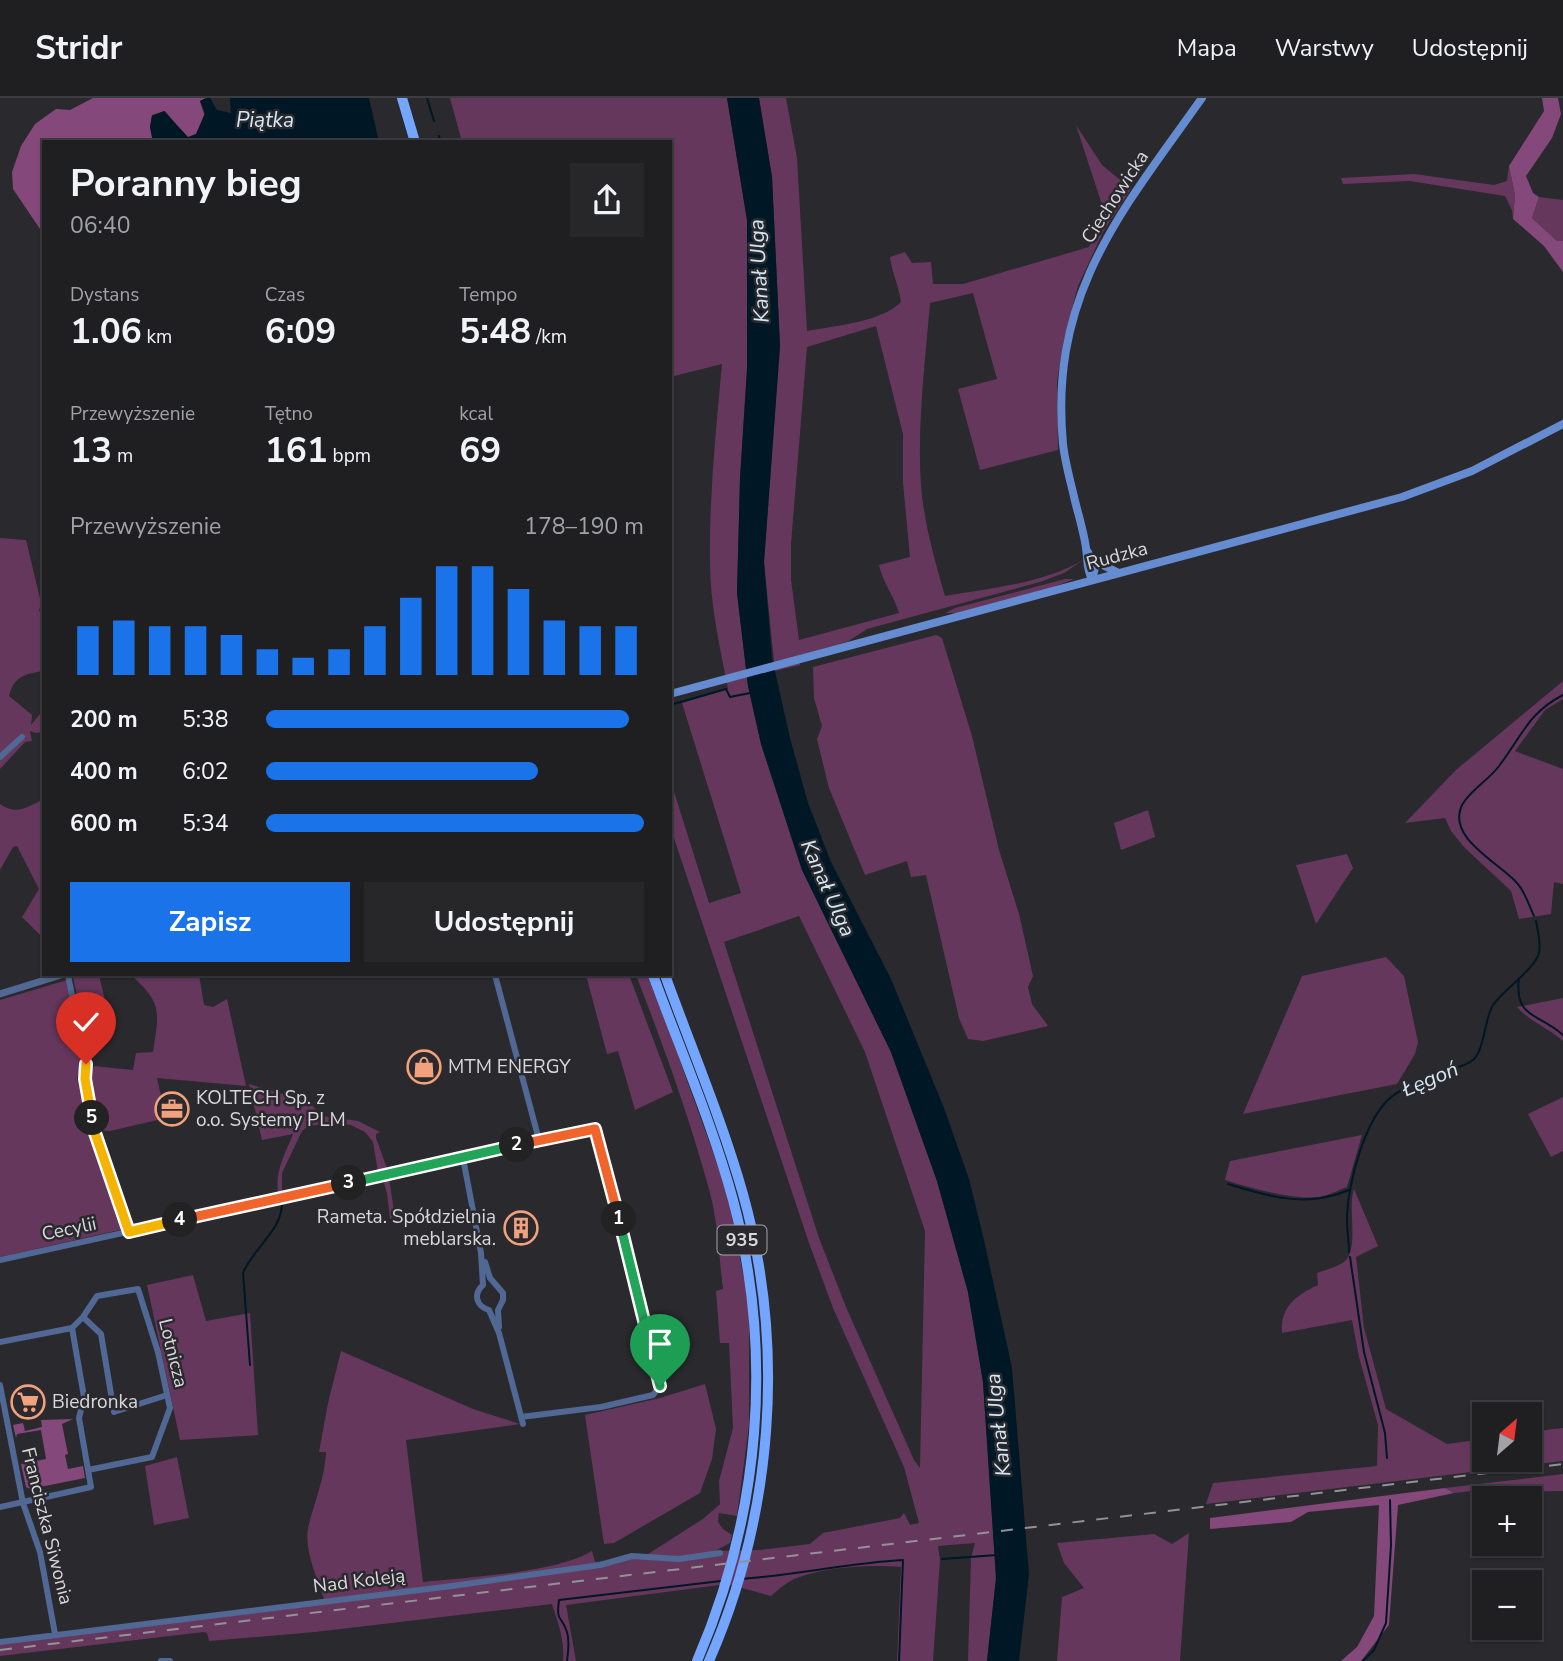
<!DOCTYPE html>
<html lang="pl">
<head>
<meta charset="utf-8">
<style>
  body { margin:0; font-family:"Nunito Sans",sans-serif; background:#27272a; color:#f1f3f6; height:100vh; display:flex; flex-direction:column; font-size:26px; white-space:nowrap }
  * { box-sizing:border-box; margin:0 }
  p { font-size:23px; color:#a1a2a5 }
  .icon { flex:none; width:38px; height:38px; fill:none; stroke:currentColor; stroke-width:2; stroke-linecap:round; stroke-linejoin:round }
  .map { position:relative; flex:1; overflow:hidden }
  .panel { position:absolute; left:42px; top:42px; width:630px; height:836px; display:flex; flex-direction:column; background:#1f1f22; border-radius:0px; box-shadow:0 2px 5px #0004,0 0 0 2px #3c3d40 }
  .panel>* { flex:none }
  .needle { width:46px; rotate:28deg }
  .tools { position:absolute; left:1472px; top:1304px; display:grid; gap:14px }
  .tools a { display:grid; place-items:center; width:70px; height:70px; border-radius:0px; background:#1f1f22; box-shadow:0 2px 5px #0004,0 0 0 2px #3c3d40; font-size:35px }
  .pin { position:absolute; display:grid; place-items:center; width:60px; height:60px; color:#fff; margin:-72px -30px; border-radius:50% 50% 50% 0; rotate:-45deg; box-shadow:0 0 7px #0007 }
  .pin .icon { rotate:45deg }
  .km { position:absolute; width:35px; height:35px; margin:-18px; border-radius:50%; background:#222; color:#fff; font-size:19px; line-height:35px; text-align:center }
  .round { display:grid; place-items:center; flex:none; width:74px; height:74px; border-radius:0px; background:#27272a }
  .head { display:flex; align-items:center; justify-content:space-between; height:119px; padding:0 28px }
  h1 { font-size:38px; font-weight:700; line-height:52px }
  .figures { display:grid; grid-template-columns:repeat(3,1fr); gap:10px; height:119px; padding:7px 28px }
  .figures div { display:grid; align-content:center }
  .figures b { font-size:35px; font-weight:700 }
  .figures small { font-size:19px; font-weight:400 }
  .figures p { font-size:19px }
  .chart { height:196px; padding:14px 28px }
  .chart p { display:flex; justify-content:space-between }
  .chart svg { width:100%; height:126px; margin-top:7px; stroke:#1a73e8; stroke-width:6 }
  .primary-button { display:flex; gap:14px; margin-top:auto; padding:14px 28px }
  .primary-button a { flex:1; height:80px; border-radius:0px; background:#1a73e8; color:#fff; font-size:28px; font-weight:700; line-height:80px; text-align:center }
  .primary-button a+a { background:#27272a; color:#f1f3f6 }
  ul { padding:0 28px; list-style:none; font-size:23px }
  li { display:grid; grid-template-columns:112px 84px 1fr; align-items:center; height:52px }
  li i { height:18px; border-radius:9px; background:#1a73e8 }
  header { display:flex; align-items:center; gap:42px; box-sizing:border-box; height:98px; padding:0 35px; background:#1f1f22; border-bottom:2px solid #3c3d40 }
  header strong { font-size:33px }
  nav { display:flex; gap:38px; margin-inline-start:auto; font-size:24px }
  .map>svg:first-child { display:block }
  .green { fill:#66375d; fill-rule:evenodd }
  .forest { fill:#84487a }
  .water { fill:#001725 }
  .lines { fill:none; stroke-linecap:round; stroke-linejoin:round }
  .stream { stroke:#001725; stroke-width:2 }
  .minor { stroke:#506893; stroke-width:6 }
  .tertiary { stroke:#506893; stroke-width:7 }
  .secondary { stroke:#658bd0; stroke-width:8 }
  .primary { stroke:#74a5ff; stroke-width:10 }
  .rail { stroke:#929296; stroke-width:2; stroke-dasharray:12 12; stroke-linecap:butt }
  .split-1-casing { stroke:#fff; stroke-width:14 }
  .split-2-casing { stroke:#fff; stroke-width:14 }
  .split-3-casing { stroke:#fff; stroke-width:14 }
  .split-4-casing { stroke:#fff; stroke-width:14 }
  .split-5-casing { stroke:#fff; stroke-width:14 }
  .split-6-casing { stroke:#fff; stroke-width:14 }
  .split-1 { stroke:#22a559; stroke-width:9 }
  .split-2 { stroke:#f0652b; stroke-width:9 }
  .split-3 { stroke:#22a559; stroke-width:9 }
  .split-4 { stroke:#f0652b; stroke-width:9 }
  .split-5 { stroke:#f5b400; stroke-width:9 }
  .split-6 { stroke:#f5b400; stroke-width:9 }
  .labels { text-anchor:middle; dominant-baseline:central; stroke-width:5; stroke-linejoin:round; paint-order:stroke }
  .shield { fill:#29292e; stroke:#a4a4a8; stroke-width:2 }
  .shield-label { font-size:18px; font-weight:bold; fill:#d8d8dc }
  .street-label { font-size:19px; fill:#d8d8dc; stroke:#29292e }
  .poi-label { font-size:19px; fill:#d8d8dc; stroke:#29292e; text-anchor:start }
  .water-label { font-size:21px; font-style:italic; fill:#d3e7f4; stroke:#29292e }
</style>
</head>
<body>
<header>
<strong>Stridr</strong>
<nav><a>Mapa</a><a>Warstwy</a><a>Udostępnij</a></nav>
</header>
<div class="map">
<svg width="1563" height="1563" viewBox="0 0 1563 1563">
  <rect width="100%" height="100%" fill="#29292e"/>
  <path class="green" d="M 450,0 L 727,0 L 747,122 L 747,271 L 740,381 L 737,495 L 748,588 L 761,646 L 802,772 L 891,954 L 937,1083 L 968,1194 L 983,1284 L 996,1480 L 987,1563 L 968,1563 L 971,1460 L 975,1445 L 938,1448 L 940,1462 L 933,1563 L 897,1563 L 901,1469 C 871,1466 822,1469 794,1481 C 786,1485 778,1492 771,1498 L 727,1486 L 566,1507 L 576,1563 L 563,1563 C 565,1543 558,1525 552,1506 L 315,1534 L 209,1543 L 207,1535 L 204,1534 L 0,1558 L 0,1545 L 215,1519 L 324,1501 C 317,1480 304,1452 308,1430 C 314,1405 325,1380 326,1354 L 319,1354 L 328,1305 L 341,1253 L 473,1311 L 520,1326 L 406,1342 L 423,1484 C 468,1479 556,1475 592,1453 L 595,1464 L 655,1458 L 648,1456 L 703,1421 L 720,1406 L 719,1383 L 733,1330 L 729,1245 L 720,1245 L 716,1193 L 723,1191 C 719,1159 718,1125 710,1095 C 690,1021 664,949 636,877 L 649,877 L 728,1096 L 749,1208 L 749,1327 L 737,1418 L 719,1415 L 718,1424 L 723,1431 L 732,1437 L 730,1445 L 715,1453 L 759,1452 L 810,1446 L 823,1435 L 900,1420 L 904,1415 L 910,1427 L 919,1425 L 904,1369 L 833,1210 L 809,1145 L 670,728 L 670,681 L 709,805 L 741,795 L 682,605 L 728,591 C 720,549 710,507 710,464 C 709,398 716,332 722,266 L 670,279 L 670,44 L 462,44 ZM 799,818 L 865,954 L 925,1133 L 920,1370 L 914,1362 L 846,1209 L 819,1140 L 724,844 Z
    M 759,0 L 786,0 L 797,60 L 807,233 C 833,228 882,224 901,204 C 899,188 892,175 890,159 L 905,154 L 912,165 L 931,164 L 933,186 L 963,186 L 1089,149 L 1105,116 L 1076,27 L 1102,67 L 1131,91 L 1103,134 L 1078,188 L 1064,242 L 1057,283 L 1058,352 L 980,372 L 958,291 L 997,281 L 973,195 L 930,205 C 925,266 917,327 921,388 C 924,425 935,463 945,498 C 990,490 1042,486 1083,462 L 1064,475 L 1040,484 L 867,531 L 847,544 L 800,557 L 800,567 L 775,573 L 764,464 L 780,248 L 772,79 ZM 876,228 L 903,336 L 903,385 L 910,459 L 879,467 C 883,485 894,498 899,515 L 799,542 L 791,482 L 791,446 L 807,249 Z
    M 1509,68 L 1515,97 L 1513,121 L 1512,112 L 1505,98 L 1410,83 L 1343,86 L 1341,80 L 1414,76 L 1494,87 L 1507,83 Z
    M 1539,99 L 1563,102 L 1563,143 L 1557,143 L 1532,120 Z
    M 0,440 L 26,442 L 42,509 L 39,511 L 44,527 L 44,573 C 25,576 14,578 9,598 L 32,617 L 31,627 L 44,611 L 44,634 L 36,635 L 30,633 L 32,643 L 25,644 L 0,671 Z
    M 1065,481 L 1074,481 L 1051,490 L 959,515 L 945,515 L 955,510 Z
    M 936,537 L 942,540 L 972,638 L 999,752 L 1019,816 L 1033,878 L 1028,889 L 1032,906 L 1048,928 L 983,943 L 968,941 L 959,920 L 926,777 L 911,779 L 907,763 L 865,777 L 829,690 L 817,641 L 822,628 L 814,600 L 813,569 Z
    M 1563,583 L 1563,601 L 1545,612 L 1515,653 L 1563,671 L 1563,786 L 1554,784 L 1551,816 L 1519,821 L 1511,793 L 1464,749 L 1451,733 L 1445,720 L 1405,725 L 1456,672 Z
    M 44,701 L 44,841 L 22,819 L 39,791 L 17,748 L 13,749 L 0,772 L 0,706 C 18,718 26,709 44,701 Z
    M 1148,712 L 1155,739 L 1121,752 L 1114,725 Z
    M 1347,756 L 1353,770 L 1316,826 L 1296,767 Z
    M 1386,859 L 1404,878 L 1418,944 L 1415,956 L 1397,986 L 1243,1016 L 1302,878 Z
    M 79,877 L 99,877 L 113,936 L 87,943 L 73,879 Z
    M 131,877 L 199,877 L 204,907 L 213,909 L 227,901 L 246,988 L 157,980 L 166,1020 L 110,1033 L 98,1032 C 95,1014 83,984 94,968 L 133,972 L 136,955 L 153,954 C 159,913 163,906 131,877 Z
    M 586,877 L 629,877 L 673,994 L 635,1012 L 618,953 L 607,956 Z
    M 67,882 L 83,962 L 77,980 L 95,1048 L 124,1131 L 0,1159 L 0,902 Z
    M 1563,900 L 1563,943 C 1549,930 1530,924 1517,909 Z
    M 249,986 L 309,1004 L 322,1018 L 358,1023 L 380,1034 L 376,1036 L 376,1040 L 388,1073 L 395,1120 L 390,1121 L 387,1095 L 383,1082 L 378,1074 L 373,1044 L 365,1034 L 351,1027 L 331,1025 L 308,1028 L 302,1033 L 282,1075 L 282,1093 L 278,1094 C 275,1073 285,1056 293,1036 L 262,1042 Z
    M 1563,999 L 1563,1053 L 1551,1059 L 1528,1016 Z
    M 1362,1037 L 1347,1089 C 1339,1092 1329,1097 1320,1099 C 1294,1102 1250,1090 1225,1082 L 1230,1063 Z
    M 1354,1091 L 1378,1148 L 1356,1159 L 1364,1230 L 1386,1311 L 1447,1346 L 1484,1341 L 1484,1362 L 1530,1362 L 1530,1334 L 1563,1330 L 1563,1363 L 1206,1406 L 1213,1385 L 1377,1368 L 1378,1327 L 1359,1259 L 1352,1222 L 1282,1235 C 1280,1209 1296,1197 1318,1187 L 1317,1175 C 1325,1172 1337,1169 1344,1164 C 1360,1151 1347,1111 1354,1091 Z
    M 193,1177 L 206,1223 L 250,1215 L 258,1337 L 180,1342 L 147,1187 Z
    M 705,1286 L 716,1331 L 712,1361 L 700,1395 L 614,1445 L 604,1446 L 585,1317 L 660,1300 Z
    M 177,1359 L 189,1420 L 154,1427 L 145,1368 Z
    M 1563,1376 L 1563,1393 L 1509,1394 L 1491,1391 L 1454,1395 L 1445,1390 Z
    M 1189,1435 L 1180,1563 L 1057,1563 L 1062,1499 L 1084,1490 L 1064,1465 L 1057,1445 L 1154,1436 L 1172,1446 Z"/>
  <path class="forest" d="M 93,0 L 206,0 L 200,3 L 205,19 L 196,36 L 187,40 L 165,13 L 152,17 L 150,29 L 153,44 L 44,44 L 44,137 L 13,91 L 12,74 L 21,48 L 35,26 L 56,11 L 70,12 Z
    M 1542,0 L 1558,0 L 1561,16 L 1552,40 L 1526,78 L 1533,95 L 1539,99 L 1532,120 L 1557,143 L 1563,143 L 1563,174 L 1544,148 L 1513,121 L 1515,97 L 1509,68 L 1544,13 Z
    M 73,1321 L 62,1326 L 68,1356 L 65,1357 L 68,1371 L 83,1368 L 85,1380 L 30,1391 L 26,1389 L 21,1366 L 46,1361 L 41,1332 L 17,1336 L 16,1340 L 13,1327 L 23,1325 L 25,1333 L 42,1329 L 41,1322 Z
    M 1445,1390 L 1454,1395 L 1398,1407 L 1389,1527 L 1361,1563 L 1341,1563 L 1357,1549 L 1374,1518 L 1379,1407 L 1308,1414 L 1291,1424 L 1210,1431 L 1210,1420 Z"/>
  <path class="water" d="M 206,0 L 210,0 L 217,12 L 231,15 L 230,0 L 369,0 L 379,44 L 153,44 L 150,29 L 152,18 L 164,13 L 188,39 L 196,36 L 205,15 L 200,3 Z
    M 727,0 L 759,0 L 772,79 L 780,248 L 764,464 L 772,560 L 790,640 L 808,705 L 831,764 L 891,881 L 944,1010 L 969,1081 L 984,1142 L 1012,1270 L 1029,1476 L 1019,1563 L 987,1563 L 996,1480 L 983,1284 L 968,1194 L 937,1083 L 891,954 L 802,772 L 761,646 L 748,588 L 737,495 L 740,381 L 747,271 L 747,122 Z"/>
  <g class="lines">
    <path class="stream" d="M 427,0 L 434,23
      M 439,38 L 440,44
      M 670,607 L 726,591 L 730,599 L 750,595
      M 1534,818 C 1529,808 1525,793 1517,785 C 1500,765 1446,740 1462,707 C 1470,692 1489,682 1499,668 C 1522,638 1528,615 1563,597
      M 1519,880 C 1514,920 1538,915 1563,937
      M 1228,1086 C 1270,1099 1307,1110 1349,1092
      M 1349,1154 C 1349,1144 1347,1133 1347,1122 C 1347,1087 1366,1010 1400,993 C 1412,986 1425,979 1439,975 C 1449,971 1465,969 1473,962 C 1485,951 1484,922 1493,907 C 1504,891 1535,871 1539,855 C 1541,845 1538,833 1536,823
      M 1350,1159 L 1364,1254 L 1385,1335 L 1387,1360
      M 250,1267 L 243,1175 C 253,1150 283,1132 282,1104
      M 942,1461 L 997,1457
      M 741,1481 C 796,1477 849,1465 903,1462 L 899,1563
      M 567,1563 C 568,1554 570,1543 567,1534 C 561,1516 556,1525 559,1502 L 721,1483
      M 1363,1563 L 1374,1552 L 1386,1525 L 1391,1447 L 1390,1402"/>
    <path class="minor" d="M 0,659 L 22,639
      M 68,877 L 86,966 L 85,981 L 95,1035 L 129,1134
      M 495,877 L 539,1042
      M 463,1060 L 481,1155 L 483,1187 C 473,1196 476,1208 489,1212 L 499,1235 L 523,1326
      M 0,1162 L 595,1031 L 660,1288 L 653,1297 L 601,1309 L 521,1319
      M 485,1164 L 490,1180 L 503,1195 L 503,1202 L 498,1212 L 499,1229
      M 83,1219 L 101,1236 L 114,1314 L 167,1297
      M 0,1244 L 72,1230 L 83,1219 L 97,1198 L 138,1191 L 158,1254 L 170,1310 L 152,1359 L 88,1372
      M 0,1287 L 23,1405 L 40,1454 L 55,1536
      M 0,1409 L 91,1389 L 79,1320 L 84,1299 L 72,1230
      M 0,1544 L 452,1488 L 600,1467 L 632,1458 L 679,1461 L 720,1455
      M 161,1563 L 170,1563"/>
    <path class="tertiary" d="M 0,896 L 61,877"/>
    <path class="secondary" d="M 1088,454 L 1095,470 L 1092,481
      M 1092,462 L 1117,474
      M 1092,481 C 1086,470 1088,462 1086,450 C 1084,435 1079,419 1075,403 C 1071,385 1065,365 1063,346 C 1049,196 1121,114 1202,0
      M 670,596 L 1402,399 L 1472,373 L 1563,326"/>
    <path class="primary" d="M 402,0 L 415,44
      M 653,877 C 680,951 712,1025 733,1102 C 774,1256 760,1417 697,1563
      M 665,877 C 691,949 722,1022 743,1096 C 786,1250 773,1417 709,1563"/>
    <path class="rail" d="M 0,1552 L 1563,1366"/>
  </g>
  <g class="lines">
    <defs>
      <path id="split-1" d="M 619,1121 L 660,1288"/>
      <path id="split-2" d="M 517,1047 L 595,1031 L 619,1121"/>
      <path id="split-3" d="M 349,1085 L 517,1047"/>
      <path id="split-4" d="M 180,1122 L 349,1085"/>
      <path id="split-5" d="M 92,1020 L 95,1035 L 129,1134 L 180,1122"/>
      <path id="split-6" d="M 86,966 L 85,981 L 92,1020"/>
    </defs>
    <use href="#split-1" class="split-1-casing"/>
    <use href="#split-2" class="split-2-casing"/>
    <use href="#split-3" class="split-3-casing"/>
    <use href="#split-4" class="split-4-casing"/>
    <use href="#split-5" class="split-5-casing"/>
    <use href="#split-6" class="split-6-casing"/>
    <use href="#split-1" class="split-1"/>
    <use href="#split-2" class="split-2"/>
    <use href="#split-3" class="split-3"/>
    <use href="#split-4" class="split-4"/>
    <use href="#split-5" class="split-5"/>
    <use href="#split-6" class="split-6"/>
  </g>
  <defs>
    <symbol id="shop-ring" viewBox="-11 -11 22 22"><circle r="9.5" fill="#29292e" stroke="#f1a17c" stroke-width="1.5"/><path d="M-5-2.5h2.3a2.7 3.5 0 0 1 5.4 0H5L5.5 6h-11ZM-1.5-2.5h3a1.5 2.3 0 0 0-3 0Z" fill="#f1a17c"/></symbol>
    <symbol id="office-ring" viewBox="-11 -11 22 22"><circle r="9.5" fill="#29292e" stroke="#f1a17c" stroke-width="1.5"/><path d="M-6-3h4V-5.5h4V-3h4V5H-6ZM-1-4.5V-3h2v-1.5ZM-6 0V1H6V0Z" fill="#f1a17c"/></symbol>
    <symbol id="building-ring" viewBox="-11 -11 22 22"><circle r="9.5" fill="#29292e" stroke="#f1a17c" stroke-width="1.5"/><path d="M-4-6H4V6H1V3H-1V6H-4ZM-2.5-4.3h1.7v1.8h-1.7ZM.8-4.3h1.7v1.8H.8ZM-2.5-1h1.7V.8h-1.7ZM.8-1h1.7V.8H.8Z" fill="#f1a17c"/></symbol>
    <symbol id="supermarket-ring" viewBox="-11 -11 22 22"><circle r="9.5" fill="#29292e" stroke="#f1a17c" stroke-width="1.5"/><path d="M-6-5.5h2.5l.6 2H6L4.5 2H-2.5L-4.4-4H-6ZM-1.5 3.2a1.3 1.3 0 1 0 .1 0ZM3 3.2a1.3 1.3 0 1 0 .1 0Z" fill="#f1a17c"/></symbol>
  </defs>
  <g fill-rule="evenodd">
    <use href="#shop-ring" x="405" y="950" width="38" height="38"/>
    <use href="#office-ring" x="153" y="992" width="38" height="38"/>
    <use href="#building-ring" x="502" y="1111" width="38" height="38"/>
    <use href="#supermarket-ring" x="9" y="1285" width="38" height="38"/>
  </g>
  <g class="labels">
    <rect class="shield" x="717.5" y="1127.5" width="49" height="29" rx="5"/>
    <g class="shield-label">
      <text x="742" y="1142">935</text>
    </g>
    <g class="street-label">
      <text transform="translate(1115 99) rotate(-57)">Ciechowicka</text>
      <text transform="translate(1117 458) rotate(-15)">Rudzka</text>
      <text transform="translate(69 1131) rotate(-12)">Cecylii</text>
      <text transform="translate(173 1255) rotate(76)">Lotnicza</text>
      <text transform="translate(47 1428) rotate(76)">Franciszka Siwonia</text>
      <text transform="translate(359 1483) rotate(-7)">Nad Koleją</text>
    </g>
    <g class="poi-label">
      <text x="448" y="969">MTM ENERGY</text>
      <text x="196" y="1000">KOLTECH Sp. z<tspan x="196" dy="22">o.o. Systemy PLM</tspan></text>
      <text x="496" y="1119" text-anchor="end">Rameta. Spółdzielnia<tspan x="496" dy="22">meblarska.</tspan></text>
      <text x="52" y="1304">Biedronka</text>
    </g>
    <g class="water-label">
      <text x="265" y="22">Piątka</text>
      <text transform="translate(759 173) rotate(-93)">Kanał Ulga</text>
      <text transform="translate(828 790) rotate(66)">Kanał Ulga</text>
      <text transform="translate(1430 981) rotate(-23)">Łęgoń</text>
      <text transform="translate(998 1327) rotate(-96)">Kanał Ulga</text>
    </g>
  </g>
</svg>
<div class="tools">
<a><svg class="needle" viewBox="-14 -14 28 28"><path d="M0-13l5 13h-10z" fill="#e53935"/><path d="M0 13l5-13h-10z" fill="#a1a2a5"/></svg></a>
<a>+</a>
<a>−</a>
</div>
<div class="pin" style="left:660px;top:1288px;background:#1e9e55"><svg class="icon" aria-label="arrive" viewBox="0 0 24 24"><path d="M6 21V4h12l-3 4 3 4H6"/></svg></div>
<div class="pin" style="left:86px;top:966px;background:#d93025"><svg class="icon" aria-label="check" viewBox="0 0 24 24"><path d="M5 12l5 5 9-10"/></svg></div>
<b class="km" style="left:619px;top:1121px">1</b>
<b class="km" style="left:517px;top:1047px">2</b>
<b class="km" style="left:349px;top:1085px">3</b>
<b class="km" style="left:180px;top:1122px">4</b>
<b class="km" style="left:92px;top:1020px">5</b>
<section class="panel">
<div class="head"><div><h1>Poranny bieg</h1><p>06:40</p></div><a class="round"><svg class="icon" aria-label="share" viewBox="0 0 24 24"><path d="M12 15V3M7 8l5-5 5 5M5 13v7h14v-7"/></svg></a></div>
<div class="figures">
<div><p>Dystans</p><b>1.06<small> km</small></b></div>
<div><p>Czas</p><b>6:09</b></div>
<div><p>Tempo</p><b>5:48<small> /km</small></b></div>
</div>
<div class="figures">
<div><p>Przewyższenie</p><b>13<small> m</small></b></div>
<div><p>Tętno</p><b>161<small> bpm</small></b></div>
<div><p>kcal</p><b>69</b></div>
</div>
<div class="chart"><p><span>Przewyższenie</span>178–190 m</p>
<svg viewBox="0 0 160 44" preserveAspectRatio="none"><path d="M5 44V27M15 44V25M25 44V27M35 44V27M45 44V30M55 44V35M65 44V38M75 44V35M85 44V27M95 44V17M105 44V6M115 44V6M125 44V14M135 44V25M145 44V27M155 44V27"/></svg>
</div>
<ul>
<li><b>200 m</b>5:38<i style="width:96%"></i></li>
<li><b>400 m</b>6:02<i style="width:72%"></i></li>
<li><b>600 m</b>5:34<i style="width:100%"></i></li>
</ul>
<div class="primary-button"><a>Zapisz</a><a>Udostępnij</a></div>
</section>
</div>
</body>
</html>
